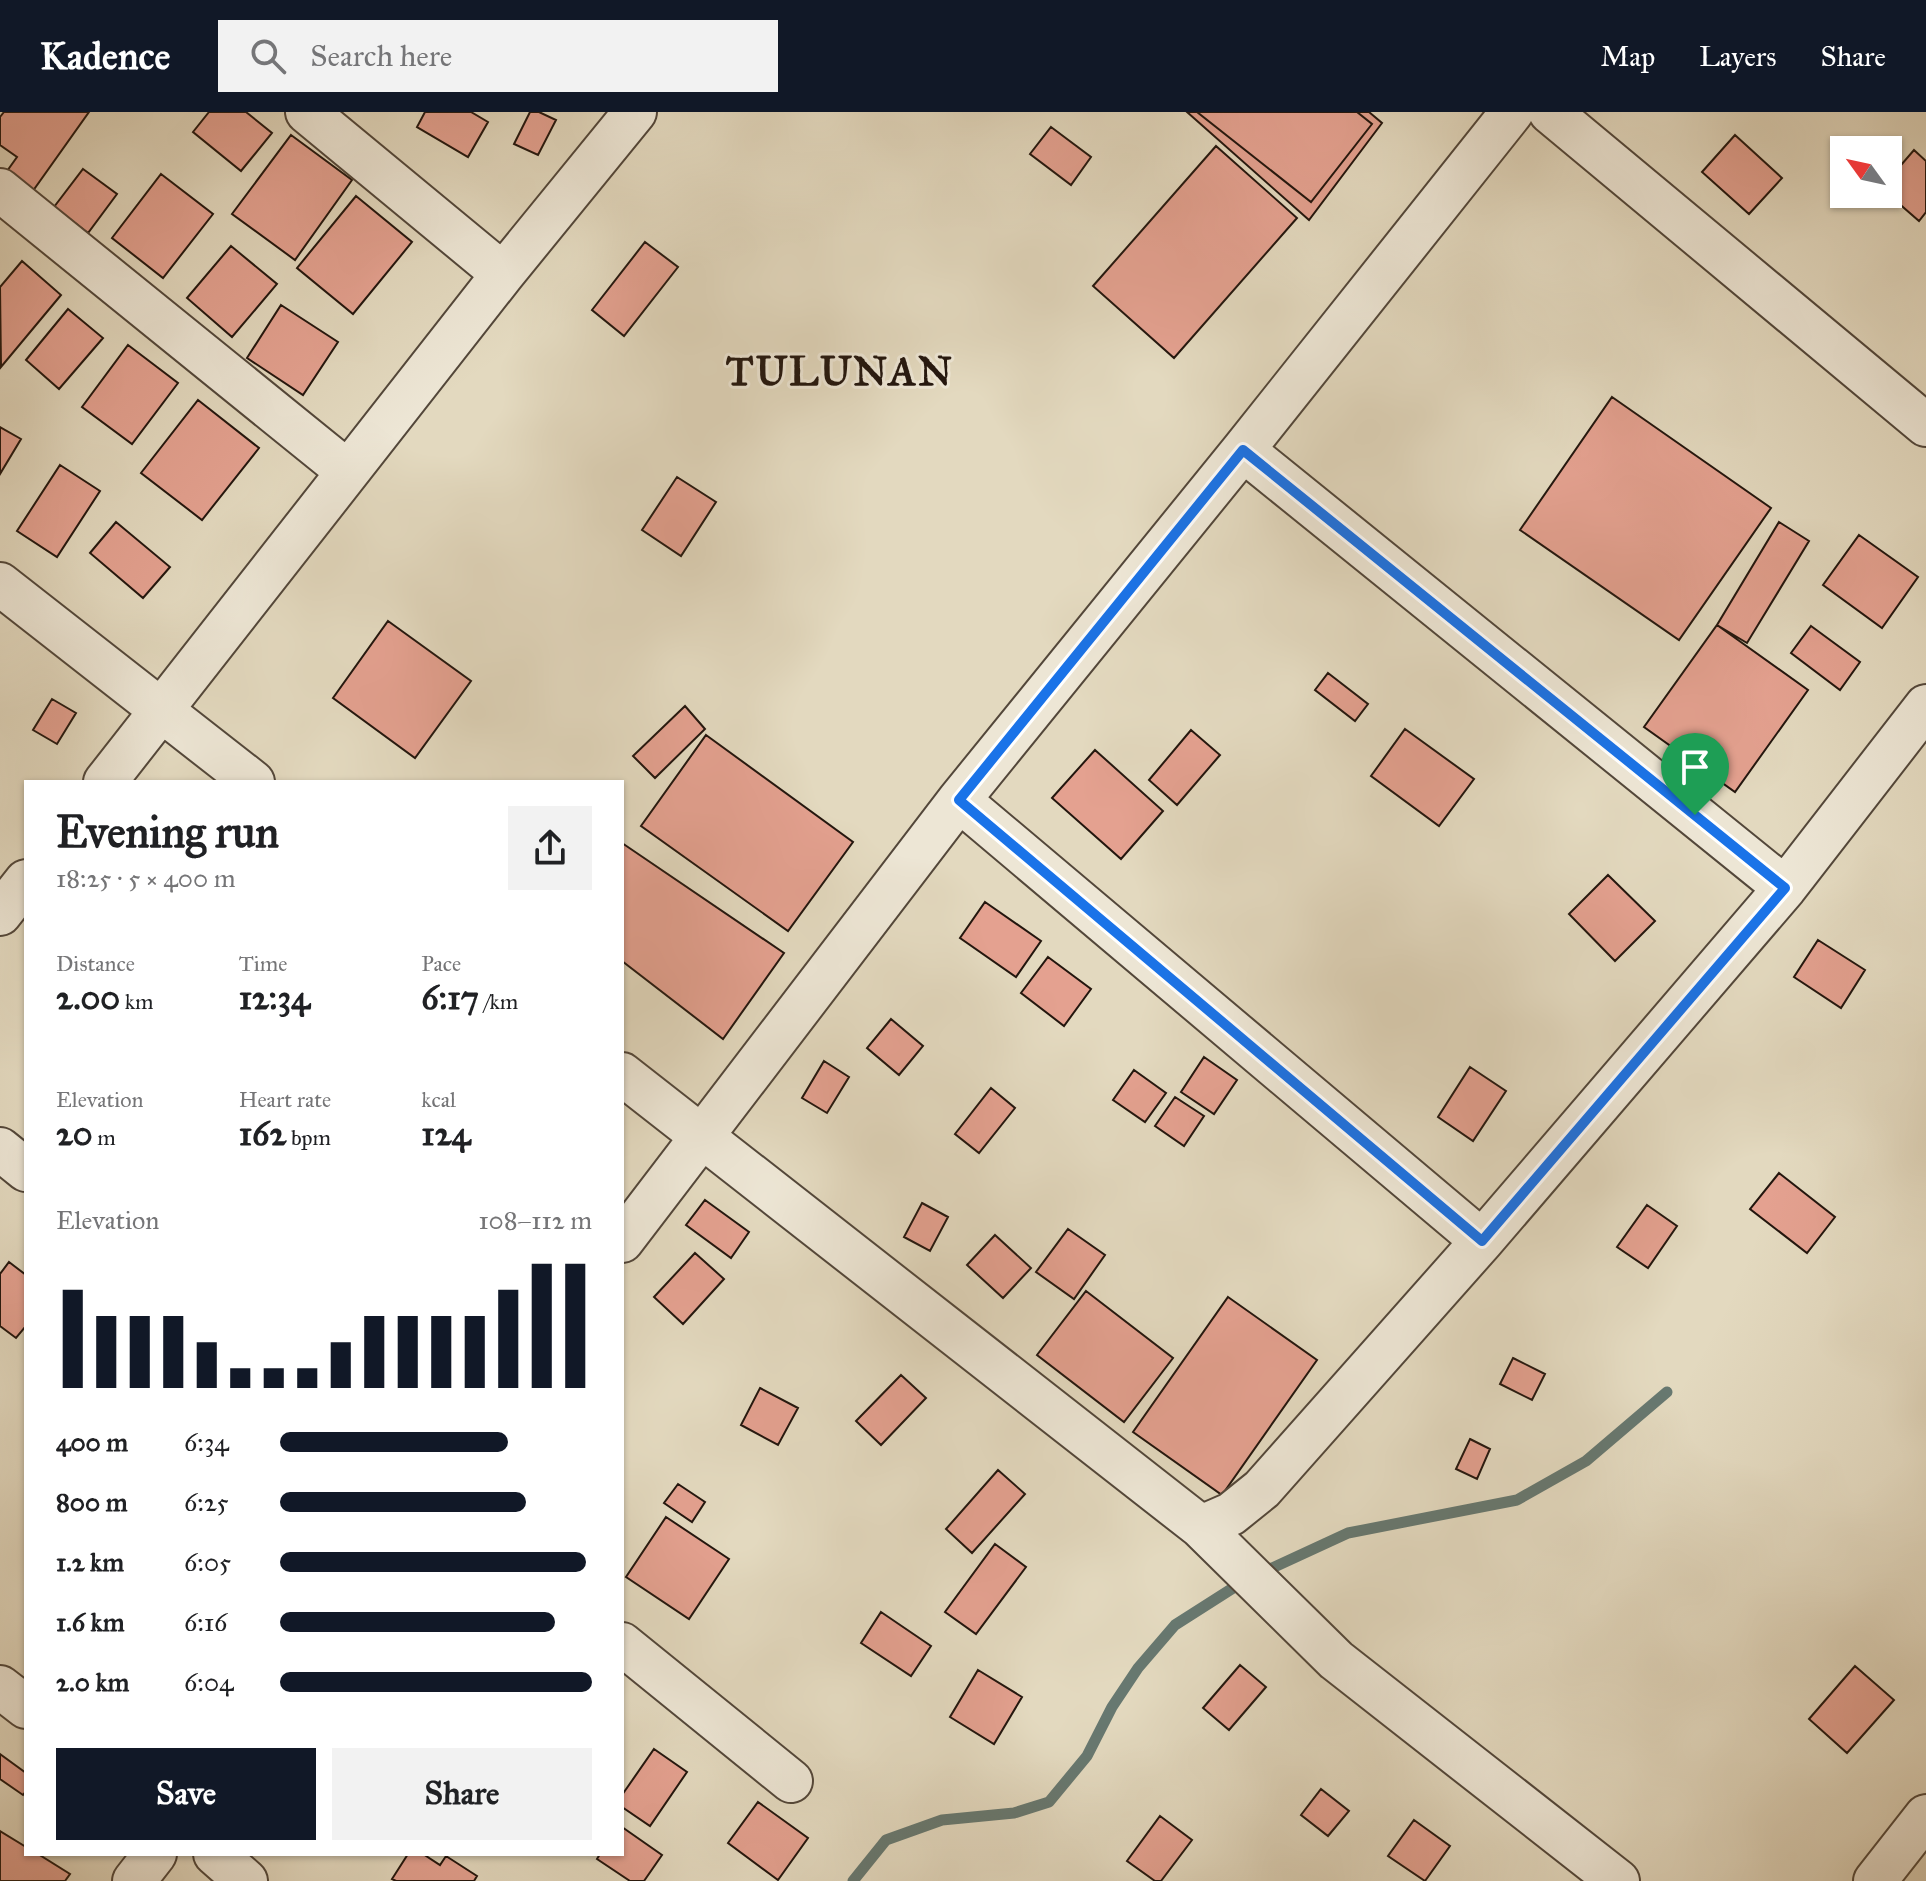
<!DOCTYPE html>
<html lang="en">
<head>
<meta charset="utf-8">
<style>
  body { margin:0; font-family:"IM FELL Great Primer",serif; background:#f2f2f2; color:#202124; height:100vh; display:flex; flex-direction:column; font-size:30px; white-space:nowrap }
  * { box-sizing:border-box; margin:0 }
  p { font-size:26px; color:#757577 }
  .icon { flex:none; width:44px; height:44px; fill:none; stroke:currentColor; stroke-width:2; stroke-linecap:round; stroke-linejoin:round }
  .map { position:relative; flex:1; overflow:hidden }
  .side { position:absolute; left:24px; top:668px; width:600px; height:1076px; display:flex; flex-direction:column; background:#fff; border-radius:0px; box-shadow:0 2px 6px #0004 }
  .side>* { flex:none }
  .needle { width:52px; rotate:303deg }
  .controls { position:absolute; left:1830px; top:24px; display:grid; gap:16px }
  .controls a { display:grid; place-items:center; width:72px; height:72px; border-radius:0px; background:#fff; box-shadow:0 2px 6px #0004; font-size:40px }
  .pin { position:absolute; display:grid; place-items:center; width:68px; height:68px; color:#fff; margin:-82px -34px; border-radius:50% 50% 50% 0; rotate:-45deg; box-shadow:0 0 8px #0007 }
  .pin .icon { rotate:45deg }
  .round { display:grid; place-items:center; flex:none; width:84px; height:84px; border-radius:0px; background:#f2f2f2 }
  .head { display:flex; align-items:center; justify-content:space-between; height:136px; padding:0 32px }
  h1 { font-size:44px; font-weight:800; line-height:60px }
  .stats { display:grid; grid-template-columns:repeat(3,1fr); gap:12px; height:136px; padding:8px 32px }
  .stats div { display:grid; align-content:center }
  .stats b { font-size:34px; font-weight:800 }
  .stats small { font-size:22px; font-weight:400 }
  .stats p { font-size:22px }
  .chart { height:224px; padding:16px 32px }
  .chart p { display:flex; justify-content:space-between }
  .chart svg { width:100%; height:144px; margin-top:8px; stroke:#111827; stroke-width:6 }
  .button { display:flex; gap:16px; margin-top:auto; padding:16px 32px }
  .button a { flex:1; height:92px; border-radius:0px; background:#111827; color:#fff; font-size:32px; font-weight:800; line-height:92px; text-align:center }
  .button a+a { background:#f2f2f2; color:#202124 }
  ul { padding:0 32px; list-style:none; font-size:26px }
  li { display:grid; grid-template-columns:128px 96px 1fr; align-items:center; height:60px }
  li i { height:20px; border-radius:10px; background:#111827 }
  header { display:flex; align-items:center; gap:48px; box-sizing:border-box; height:112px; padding:0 40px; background:#111827; color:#fff }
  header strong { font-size:38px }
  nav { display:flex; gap:44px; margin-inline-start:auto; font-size:28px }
  .search { width:560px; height:72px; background:#f2f2f2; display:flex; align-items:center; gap:20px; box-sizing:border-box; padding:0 28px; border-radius:0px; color:#757577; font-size:30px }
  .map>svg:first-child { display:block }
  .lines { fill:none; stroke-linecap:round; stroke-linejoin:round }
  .stream { stroke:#677870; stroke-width:11 }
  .building { fill:#e4a190; stroke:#23160e; stroke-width:2 }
  .minor-casing { stroke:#53473a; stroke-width:46 }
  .minor { stroke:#ede6d5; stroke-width:42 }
  .route-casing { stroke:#fff; stroke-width:16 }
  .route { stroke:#1a73e8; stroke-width:10 }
  .labels { text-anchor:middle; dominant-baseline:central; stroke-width:6; stroke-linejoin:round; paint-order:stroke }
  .district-label { font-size:40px; font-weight:bold; letter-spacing:2px; fill:#23160e; stroke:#ede6d5 }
</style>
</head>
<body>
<header>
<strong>Kadence</strong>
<div class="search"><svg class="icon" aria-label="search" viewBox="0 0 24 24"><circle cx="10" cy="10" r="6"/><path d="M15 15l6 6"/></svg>Search here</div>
<nav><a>Map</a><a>Layers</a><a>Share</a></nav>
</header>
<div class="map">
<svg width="1926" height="1769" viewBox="0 0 1926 1769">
  <rect width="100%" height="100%" fill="#e3d9bf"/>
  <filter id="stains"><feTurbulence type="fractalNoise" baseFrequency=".0025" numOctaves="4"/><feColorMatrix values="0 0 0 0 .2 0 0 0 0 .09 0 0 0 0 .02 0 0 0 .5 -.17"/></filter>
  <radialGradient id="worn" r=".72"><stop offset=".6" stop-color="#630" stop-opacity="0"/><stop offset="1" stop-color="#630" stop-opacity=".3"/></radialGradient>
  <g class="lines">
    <path class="stream" d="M 1259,1462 L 1348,1421 L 1517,1388 L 1586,1349 L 1667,1280
      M 853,1769 L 886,1728 L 942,1708 L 1014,1701 L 1049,1690 L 1087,1644 L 1112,1595 L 1138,1556 L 1175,1513 L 1244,1469"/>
  </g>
  <path class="building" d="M 4,0 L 89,0 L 25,90 L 0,69 L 17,45 L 0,33 L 0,5 Z
    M 209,0 L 246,0 L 272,21 L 241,59 L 193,20 Z
    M 425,0 L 471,0 L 488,10 L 468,45 L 417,15 Z
    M 530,0 L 539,0 L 556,8 L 538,43 L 514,32 Z
    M 1187,0 L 1369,0 L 1382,11 L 1309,108 Z
    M 1197,0 L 1357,0 L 1372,12 L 1311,90 Z
    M 1051,15 L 1091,45 L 1071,73 L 1030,42 Z
    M 291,23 L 352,68 L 295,148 L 232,102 Z
    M 1735,23 L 1782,66 L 1749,102 L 1702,60 Z
    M 1216,34 L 1297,106 L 1174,246 L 1093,174 Z
    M 1914,38 L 1926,49 L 1926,100 L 1919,109 L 1888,82 L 1888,68 Z
    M 83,57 L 117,82 L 88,121 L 54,95 Z
    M 161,62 L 213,102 L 163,166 L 112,126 Z
    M 356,84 L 412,130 L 353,202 L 297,156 Z
    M 645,130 L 678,155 L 624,224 L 592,198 Z
    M 231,134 L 277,172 L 232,225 L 187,186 Z
    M 22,149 L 61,183 L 1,255 L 0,175 Z
    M 281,193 L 338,230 L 303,283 L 247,246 Z
    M 68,197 L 103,226 L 59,277 L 26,248 Z
    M 128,233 L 178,271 L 132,332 L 82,295 Z
    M 1612,285 L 1771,396 L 1679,528 L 1520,418 Z
    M 198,288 L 259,336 L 202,408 L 141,361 Z
    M 0,315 L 21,327 L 0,362 Z
    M 60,353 L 100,379 L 57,445 L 17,419 Z
    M 677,365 L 716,390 L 681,444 L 642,418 Z
    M 116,410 L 170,455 L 143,486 L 90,441 Z
    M 1779,410 L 1809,429 L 1747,531 L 1717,513 Z
    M 1859,423 L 1918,465 L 1882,516 L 1823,473 Z
    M 388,509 L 471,569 L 415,646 L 333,586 Z
    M 1717,513 L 1808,578 L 1735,680 L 1644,615 Z
    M 1811,514 L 1860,550 L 1840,578 L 1791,541 Z
    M 1328,561 L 1368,592 L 1355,609 L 1315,578 Z
    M 52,587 L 76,601 L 57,632 L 33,618 Z
    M 685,594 L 705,617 L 655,666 L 633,644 Z
    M 1405,617 L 1474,667 L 1439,714 L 1371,664 Z
    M 1191,618 L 1220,643 L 1177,693 L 1149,668 Z
    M 706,623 L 853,730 L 788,819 L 641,714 Z
    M 1095,638 L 1163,699 L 1121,747 L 1052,686 Z
    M 622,731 L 784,841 L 723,927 L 622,849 Z
    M 1608,763 L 1655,809 L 1615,849 L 1569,802 Z
    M 985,790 L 1041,829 L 1016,865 L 960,826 Z
    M 1818,828 L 1865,858 L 1841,896 L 1794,865 Z
    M 1048,845 L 1091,877 L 1064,914 L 1021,881 Z
    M 891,907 L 923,934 L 899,963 L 867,936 Z
    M 1204,945 L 1237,968 L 1214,1002 L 1181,980 Z
    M 824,949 L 849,965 L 827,1001 L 802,986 Z
    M 1470,955 L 1506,979 L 1473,1029 L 1438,1005 Z
    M 1134,958 L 1166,981 L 1145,1010 L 1113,988 Z
    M 991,976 L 1015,996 L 979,1041 L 955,1022 Z
    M 1175,985 L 1204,1004 L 1184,1034 L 1155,1014 Z
    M 1779,1061 L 1835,1105 L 1807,1141 L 1750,1097 Z
    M 705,1088 L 749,1120 L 731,1146 L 686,1113 Z
    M 922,1091 L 948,1105 L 930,1139 L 904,1125 Z
    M 1647,1093 L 1677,1114 L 1648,1156 L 1617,1135 Z
    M 1068,1117 L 1105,1143 L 1074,1187 L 1036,1160 Z
    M 995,1123 L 1031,1156 L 1003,1186 L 967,1153 Z
    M 695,1141 L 724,1167 L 683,1212 L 654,1185 Z
    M 9,1150 L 26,1163 L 26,1214 L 16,1226 L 0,1214 L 0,1162 Z
    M 1086,1179 L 1173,1246 L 1124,1310 L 1037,1243 Z
    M 1228,1185 L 1317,1248 L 1222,1383 L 1133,1320 Z
    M 1513,1246 L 1545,1262 L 1532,1288 L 1500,1272 Z
    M 901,1263 L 926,1286 L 881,1333 L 856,1309 Z
    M 760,1276 L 798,1296 L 778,1333 L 741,1313 Z
    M 1470,1327 L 1490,1337 L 1477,1367 L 1456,1357 Z
    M 998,1358 L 1025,1382 L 972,1441 L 946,1417 Z
    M 678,1372 L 705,1390 L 692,1410 L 664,1391 Z
    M 666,1405 L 729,1447 L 689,1507 L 626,1465 Z
    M 995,1432 L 1026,1455 L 976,1522 L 945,1500 Z
    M 881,1500 L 931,1534 L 911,1564 L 861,1531 Z
    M 1240,1553 L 1266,1575 L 1229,1618 L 1203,1596 Z
    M 1855,1554 L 1894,1588 L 1847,1641 L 1809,1607 Z
    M 978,1558 L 1022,1585 L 994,1632 L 950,1605 Z
    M 654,1637 L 687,1660 L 650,1714 L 622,1695 L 622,1683 Z
    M 0,1642 L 26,1661 L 26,1679 L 23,1683 L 0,1667 Z
    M 1321,1677 L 1349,1699 L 1328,1724 L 1301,1703 Z
    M 758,1690 L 808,1726 L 778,1768 L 728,1731 Z
    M 1160,1704 L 1192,1728 L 1161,1769 L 1155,1769 L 1127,1749 Z
    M 1414,1708 L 1450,1734 L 1425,1769 L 1388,1744 Z
    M 622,1715 L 662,1743 L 644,1769 L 630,1769 L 597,1747 L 600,1742 L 622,1742 Z
    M 0,1719 L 26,1735 L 26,1742 L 38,1742 L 70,1762 L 65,1769 L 0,1769 Z
    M 408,1742 L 423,1742 L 440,1753 L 446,1744 L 477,1764 L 474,1769 L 396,1769 L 392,1767 Z"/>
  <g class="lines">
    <defs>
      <path id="minor" d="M 307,0 L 503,162
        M 1550,0 L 1926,313
        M 0,78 L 347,359
        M 1243,338 L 1785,776
        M 0,472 L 253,670
        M 105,670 L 503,162 L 635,0
        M 959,688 L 1482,1129
        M 0,802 L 26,769
        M 622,962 L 1201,1415 L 1336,1548 L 1618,1769
        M 0,1037 L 26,1058
        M 622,1129 L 959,688 L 1243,338 L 1512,0
        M 1201,1415 L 1231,1402 L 1262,1377 L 1482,1129 L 1785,776 L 1926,594
        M 622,1532 L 791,1669
        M 0,1575 L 26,1595
        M 215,1742 L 246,1769
        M 134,1769 L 155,1742
        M 1875,1769 L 1926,1704"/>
    </defs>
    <use href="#minor" class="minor-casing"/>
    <use href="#minor" class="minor"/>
  </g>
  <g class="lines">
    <defs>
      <path id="route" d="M 1243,338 L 1785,776 L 1482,1129 L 959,688 Z"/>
    </defs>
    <use href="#route" class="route-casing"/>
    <use href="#route" class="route"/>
  </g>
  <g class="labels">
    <g class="district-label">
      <text x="840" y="259">TULUNAN</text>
    </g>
  </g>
  <rect width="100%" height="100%" filter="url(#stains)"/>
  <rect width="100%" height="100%" fill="url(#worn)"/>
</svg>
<div class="controls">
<a><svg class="needle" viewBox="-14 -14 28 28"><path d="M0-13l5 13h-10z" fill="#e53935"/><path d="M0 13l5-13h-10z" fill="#757577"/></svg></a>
</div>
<div class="pin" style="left:1695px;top:703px;background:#1e9e55"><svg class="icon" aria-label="arrive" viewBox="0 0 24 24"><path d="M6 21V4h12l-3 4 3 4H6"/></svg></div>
<section class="side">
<div class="head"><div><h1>Evening run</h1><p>18:25 · 5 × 400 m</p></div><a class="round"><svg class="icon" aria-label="share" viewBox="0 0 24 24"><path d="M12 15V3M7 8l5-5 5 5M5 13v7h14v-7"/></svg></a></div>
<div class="stats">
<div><p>Distance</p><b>2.00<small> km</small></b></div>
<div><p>Time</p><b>12:34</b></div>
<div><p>Pace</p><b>6:17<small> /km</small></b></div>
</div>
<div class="stats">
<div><p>Elevation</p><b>20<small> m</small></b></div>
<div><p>Heart rate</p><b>162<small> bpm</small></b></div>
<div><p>kcal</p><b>124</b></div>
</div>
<div class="chart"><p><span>Elevation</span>108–112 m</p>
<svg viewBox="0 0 160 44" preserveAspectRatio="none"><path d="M5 44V14M15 44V22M25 44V22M35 44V22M45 44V30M55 44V38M65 44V38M75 44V38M85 44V30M95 44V22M105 44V22M115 44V22M125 44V22M135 44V14M145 44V6M155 44V6"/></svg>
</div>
<ul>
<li><b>400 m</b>6:34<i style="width:73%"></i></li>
<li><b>800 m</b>6:25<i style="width:79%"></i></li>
<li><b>1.2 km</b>6:05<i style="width:98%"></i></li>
<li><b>1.6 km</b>6:16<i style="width:88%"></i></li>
<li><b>2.0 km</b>6:04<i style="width:100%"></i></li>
</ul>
<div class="button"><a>Save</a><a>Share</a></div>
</section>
</div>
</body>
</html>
